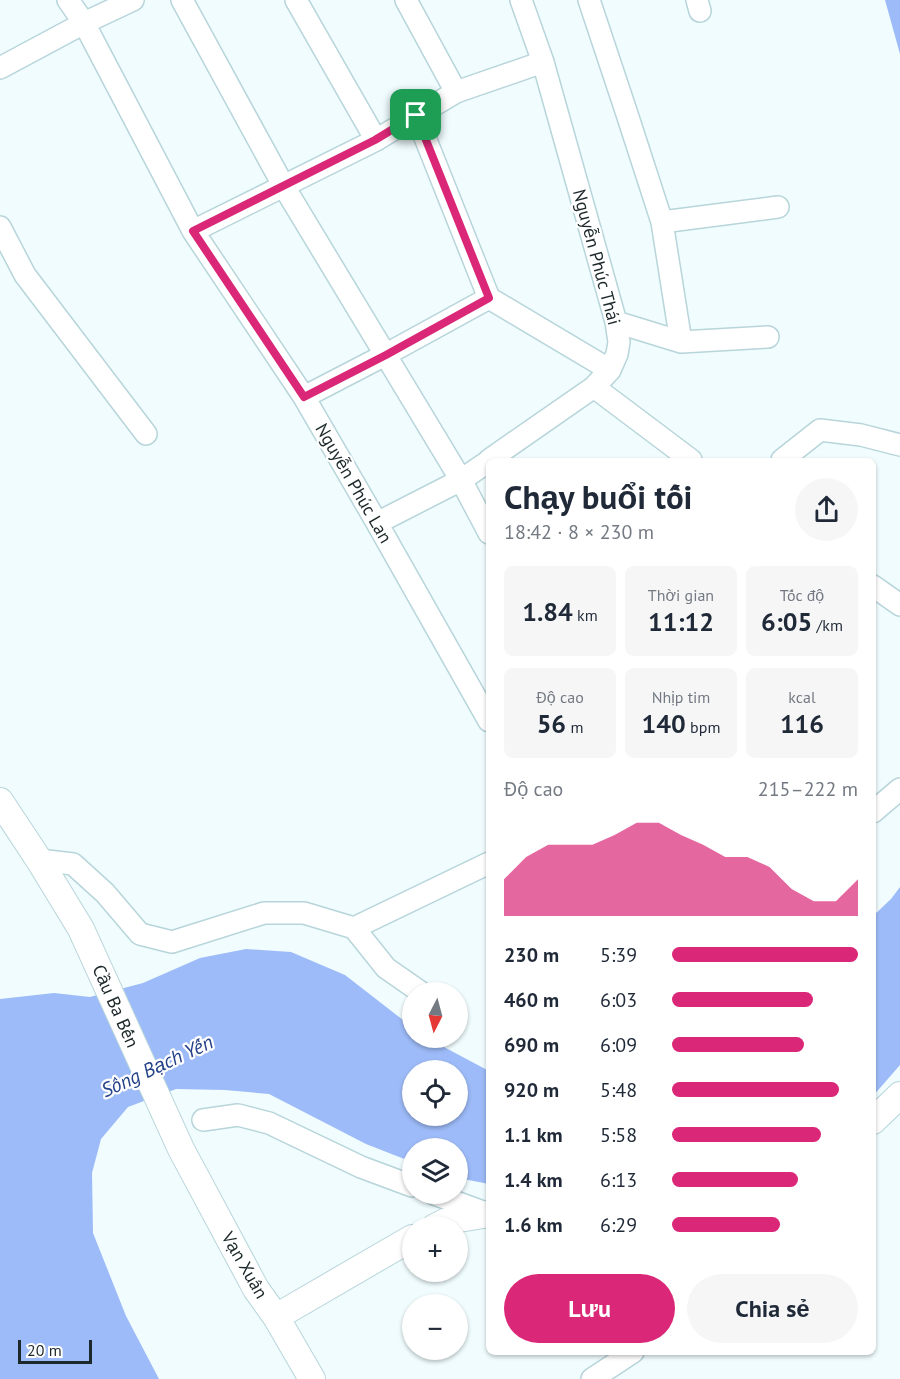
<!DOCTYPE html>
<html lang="vi">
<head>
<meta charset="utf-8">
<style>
  body { margin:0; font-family:"PT Sans",sans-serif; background:#f6f6f7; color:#1f2937; height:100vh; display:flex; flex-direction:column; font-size:22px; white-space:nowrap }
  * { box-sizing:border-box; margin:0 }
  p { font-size:20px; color:#747a83 }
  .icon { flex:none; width:33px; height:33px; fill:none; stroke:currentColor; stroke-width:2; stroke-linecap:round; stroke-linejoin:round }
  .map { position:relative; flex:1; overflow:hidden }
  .side { position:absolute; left:486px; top:458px; width:390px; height:897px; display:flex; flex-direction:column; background:#fff; border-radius:9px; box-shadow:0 2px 4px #0004 }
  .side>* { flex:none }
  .needle { width:39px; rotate:186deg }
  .fabs { position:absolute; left:402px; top:982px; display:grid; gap:12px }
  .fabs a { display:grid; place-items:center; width:66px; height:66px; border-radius:50%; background:#fff; box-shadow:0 2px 4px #0004; font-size:30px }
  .scale { position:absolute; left:18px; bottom:15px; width:74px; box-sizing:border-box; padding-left:6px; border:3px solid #1d282a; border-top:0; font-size:16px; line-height:21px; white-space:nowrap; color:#1d282a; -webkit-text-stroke:4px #fff; paint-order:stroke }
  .pin { position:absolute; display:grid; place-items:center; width:51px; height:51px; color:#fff; margin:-26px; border-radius:12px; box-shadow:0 3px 9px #0006 }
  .round { display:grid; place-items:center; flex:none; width:63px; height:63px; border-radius:32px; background:#f6f6f7 }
  .headline { display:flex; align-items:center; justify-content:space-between; height:102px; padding:0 18px }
  h1 { font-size:33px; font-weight:600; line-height:45px }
  .stats { display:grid; grid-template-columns:repeat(3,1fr); gap:9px; height:102px; padding:6px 18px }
  .stats div { display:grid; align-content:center; border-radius:9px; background:#f6f6f7; text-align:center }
  .stats b { font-size:26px; font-weight:600 }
  .stats small { font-size:16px; font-weight:400 }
  .stats p { font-size:16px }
  .chart { height:168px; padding:12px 18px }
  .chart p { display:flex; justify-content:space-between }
  .chart svg { width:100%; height:108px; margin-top:6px; fill:#db2777; opacity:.7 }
  .action { display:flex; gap:12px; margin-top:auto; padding:12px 18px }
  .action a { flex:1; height:69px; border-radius:36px; background:#db2777; color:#fff; font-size:24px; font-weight:600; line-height:69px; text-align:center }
  .action a+a { background:#f6f6f7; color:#1f2937 }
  ul { padding:0 18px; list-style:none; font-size:20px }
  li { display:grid; grid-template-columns:96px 72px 1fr; align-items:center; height:45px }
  li i { height:15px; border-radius:8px; background:#db2777 }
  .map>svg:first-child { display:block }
  .water { fill:#9dbbf8; fill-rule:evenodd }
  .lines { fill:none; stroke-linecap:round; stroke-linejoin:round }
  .minor-casing { stroke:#b7d5da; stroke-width:24 }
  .tertiary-casing { stroke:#b7d5da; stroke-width:28 }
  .minor { stroke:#fff; stroke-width:21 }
  .tertiary { stroke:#fff; stroke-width:26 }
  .route-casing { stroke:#fff; stroke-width:12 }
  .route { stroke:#db2777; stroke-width:8 }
  .labels { text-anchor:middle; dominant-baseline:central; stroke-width:4.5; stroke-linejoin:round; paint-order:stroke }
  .street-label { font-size:18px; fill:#1d282a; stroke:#fff }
  .water-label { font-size:20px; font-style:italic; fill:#244289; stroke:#fff }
</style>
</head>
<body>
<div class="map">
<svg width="900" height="1379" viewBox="0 0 900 1379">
  <rect width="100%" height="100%" fill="#f0fcfe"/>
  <path class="water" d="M 885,0 L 900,0 L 900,54 Z
    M 900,887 L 900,1065 L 873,1096 L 873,916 L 891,899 Z
    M 246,949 L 291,952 L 345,975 L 412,1027 L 412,1038 L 427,1038 L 489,1071 L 489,1184 L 458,1178 L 458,1149 L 412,1149 L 412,1162 L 366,1144 L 269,1094 L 225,1090 L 176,1089 L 128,1107 L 101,1139 L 92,1173 L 93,1233 L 126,1316 L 159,1379 L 0,1379 L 0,999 L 54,993 L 90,997 L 143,983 L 200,958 ZM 412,1071 L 458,1071 L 458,1116 L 412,1116 Z"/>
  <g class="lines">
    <defs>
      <path id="minor" d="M 68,0 L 84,23 L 193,231 L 304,397 L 377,523 L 489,721
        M 182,0 L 283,185 L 461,480 L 489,533
        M 296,0 L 376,140
        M 406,0 L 456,92
        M 589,0 L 627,114 L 662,222 L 681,342
        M 697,0 L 700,11
        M 0,68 L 84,23 L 133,0
        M 416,115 L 489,298 L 610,370
        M 662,222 L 778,207
        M 0,227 L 25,275 L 146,434
        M 193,231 L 376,140 L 456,92 L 543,62
        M 616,322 L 681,342 L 768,337
        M 594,387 L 691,460
        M 304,397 L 385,355 L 489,298
        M 489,460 L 594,387 L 610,370 L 617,354 L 619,342 L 616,322 L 543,62 L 521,0
        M 782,460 L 820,430 L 861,435 L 900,445
        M 377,523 L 461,480 L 489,461
        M 873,586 L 900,605
        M 873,812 L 900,789
        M 39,860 L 73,864 L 105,893 L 140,934 L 172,942 L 264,913 L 304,913 L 354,928 L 386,968 L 422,993
        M 354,928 L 489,863
        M 203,1120 L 238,1115 L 269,1123 L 361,1167 L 412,1186
        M 434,1194 L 486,1213
        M 592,1379 L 633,1352"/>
      <path id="tertiary" d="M 0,801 L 39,860 L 81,929 L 181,1149 L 256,1289 L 276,1317 L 312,1379
        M 873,1121 L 900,1095
        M 435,1227 L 447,1221 L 489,1214
        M 276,1317 L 412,1238"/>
    </defs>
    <use href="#minor" class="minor-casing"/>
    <use href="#tertiary" class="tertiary-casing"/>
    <use href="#minor" class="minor"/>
    <use href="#tertiary" class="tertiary"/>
  </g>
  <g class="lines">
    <defs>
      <path id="route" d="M 416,115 L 489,298 L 386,355 L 304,397 L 193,231 L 375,140 Z"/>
    </defs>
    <use href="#route" class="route-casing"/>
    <use href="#route" class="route"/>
  </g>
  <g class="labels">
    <g class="street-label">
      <text transform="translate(597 257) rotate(75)">Nguyễn Phúc Thái</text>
      <text transform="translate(354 483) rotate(60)">Nguyễn Phúc Lan</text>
      <text transform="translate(116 1006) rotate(66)">Cầu Ba Bến</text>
      <text transform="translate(245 1265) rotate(60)">Vạn Xuân</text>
    </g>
    <g class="water-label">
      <text transform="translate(157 1066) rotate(-25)">Sông Bạch Yến</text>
    </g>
  </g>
</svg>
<div class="fabs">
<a><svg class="needle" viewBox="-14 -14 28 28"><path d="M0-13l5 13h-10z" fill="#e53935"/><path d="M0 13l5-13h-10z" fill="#747a83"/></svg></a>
<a><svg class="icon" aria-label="locate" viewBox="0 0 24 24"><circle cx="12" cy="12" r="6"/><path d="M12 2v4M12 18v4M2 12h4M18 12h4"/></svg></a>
<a><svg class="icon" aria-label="layers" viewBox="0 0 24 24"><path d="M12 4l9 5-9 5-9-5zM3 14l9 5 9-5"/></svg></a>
<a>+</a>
<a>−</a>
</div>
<div class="scale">20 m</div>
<div class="pin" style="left:416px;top:115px;background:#1e9e55"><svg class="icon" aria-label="arrive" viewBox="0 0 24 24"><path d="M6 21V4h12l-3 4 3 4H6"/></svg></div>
<section class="side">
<div class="headline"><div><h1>Chạy buổi tối</h1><p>18:42 · 8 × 230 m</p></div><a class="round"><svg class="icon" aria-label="share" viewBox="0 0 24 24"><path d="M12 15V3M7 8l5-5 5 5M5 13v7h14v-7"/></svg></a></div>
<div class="stats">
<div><b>1.84<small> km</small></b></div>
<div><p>Thời gian</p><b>11:12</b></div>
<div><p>Tốc độ</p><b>6:05<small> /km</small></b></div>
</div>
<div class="stats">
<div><p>Độ cao</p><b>56<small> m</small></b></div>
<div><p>Nhịp tim</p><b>140<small> bpm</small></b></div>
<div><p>kcal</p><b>116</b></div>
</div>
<div class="chart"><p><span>Độ cao</span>215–222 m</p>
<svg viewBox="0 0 160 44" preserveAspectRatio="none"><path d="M0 44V29L10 20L20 15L30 15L40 15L50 11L60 6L70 6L80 11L90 15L100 20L110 20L120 24L130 33L140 38L150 38L160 29V44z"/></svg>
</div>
<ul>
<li><b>230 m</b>5:39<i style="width:100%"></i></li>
<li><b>460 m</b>6:03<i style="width:76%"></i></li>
<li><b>690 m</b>6:09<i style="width:71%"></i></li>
<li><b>920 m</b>5:48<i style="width:90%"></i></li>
<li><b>1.1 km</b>5:58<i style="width:80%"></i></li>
<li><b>1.4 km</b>6:13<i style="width:68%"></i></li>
<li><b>1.6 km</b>6:29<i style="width:58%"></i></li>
</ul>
<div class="action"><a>Lưu</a><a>Chia sẻ</a></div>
</section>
</div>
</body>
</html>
